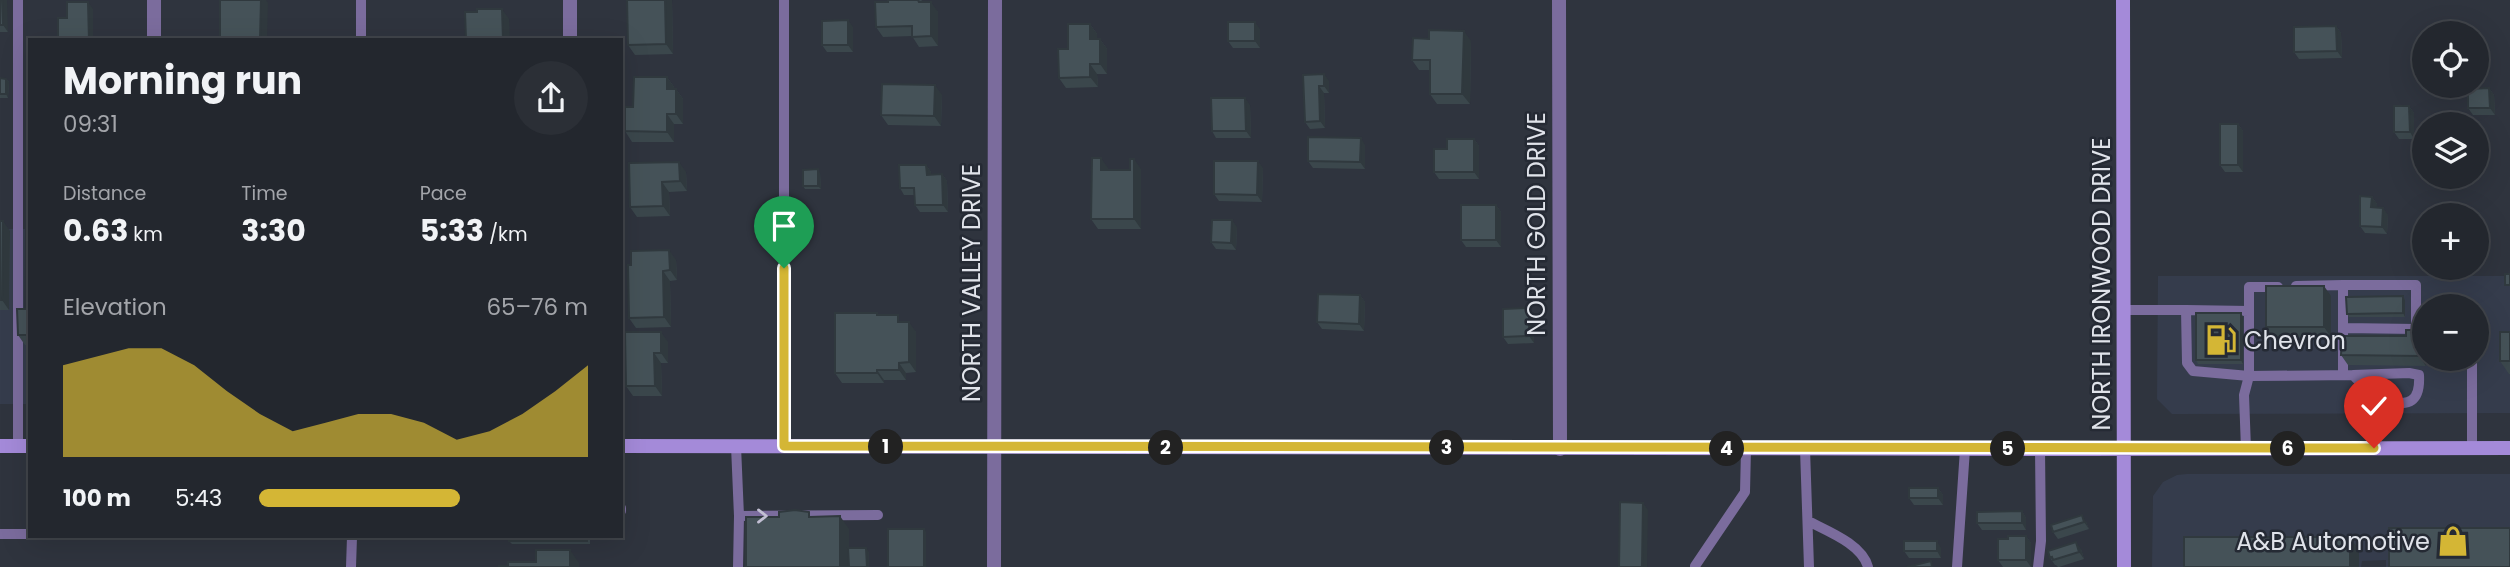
<!DOCTYPE html>
<html lang="en">
<head>
<meta charset="utf-8">
<style>
  body { margin:0; font-family:Poppins,sans-serif; background:#2b2f36; color:#f1f3f6; height:100vh; display:flex; flex-direction:column; font-size:26px; white-space:nowrap }
  * { box-sizing:border-box; margin:0 }
  p { font-size:23px; color:#a3a5aa }
  .icon { flex:none; width:38px; height:38px; fill:none; stroke:currentColor; stroke-width:2; stroke-linecap:round; stroke-linejoin:round }
  .map { position:relative; flex:1; overflow:hidden }
  .side { position:absolute; left:28px; top:38px; width:595px; height:500px; display:flex; flex-direction:column; background:#23272e; border-radius:0px; box-shadow:0 7px 28px #0002,0 0 0 2px #40444a }
  .side>* { flex:none }
  .fabs { position:absolute; left:2412px; top:21px; display:grid; gap:14px }
  .fabs a { display:grid; place-items:center; width:77px; height:77px; border-radius:50%; background:#23272e; box-shadow:0 7px 28px #0002,0 0 0 2px #40444a; font-size:35px }
  .pin { position:absolute; display:grid; place-items:center; width:60px; height:60px; color:#fff; margin:-72px -30px; border-radius:50% 50% 50% 0; rotate:-45deg; box-shadow:0 0 7px #0007 }
  .pin .icon { rotate:45deg }
  .km { position:absolute; width:35px; height:35px; margin:-18px; border-radius:50%; background:#222; color:#fff; font-size:19px; line-height:35px; text-align:center }
  .round { display:grid; place-items:center; flex:none; width:74px; height:74px; border-radius:37px; background:#2b2f36 }
  .summary { display:flex; align-items:center; justify-content:space-between; height:119px; padding:0 35px }
  h1 { font-size:38px; font-weight:700; line-height:52px }
  .stats { display:grid; grid-template-columns:repeat(3,1fr); gap:10px; height:119px; padding:7px 35px }
  .stats div { display:grid; align-content:center }
  .stats b { font-size:30px; font-weight:700 }
  .stats small { font-size:19px; font-weight:400 }
  .stats p { font-size:19px }
  .chart { height:196px; padding:14px 35px }
  .chart p { display:flex; justify-content:space-between }
  .chart svg { width:100%; height:126px; margin-top:7px; fill:#d4b635; opacity:.7 }
  ul { padding:0 35px; list-style:none; font-size:23px }
  li { display:grid; grid-template-columns:112px 84px 1fr; align-items:center; height:52px }
  li i { height:18px; border-radius:9px; background:#d4b635 }
  .map>svg:first-child { display:block }
  .built { fill:#353c4c; fill-rule:evenodd }
  .lines { fill:none; stroke-linecap:round; stroke-linejoin:round }
  .lane { stroke:#7b6c9d; stroke-width:10 }
  .street { stroke:#7b6c9d; stroke-width:14 }
  .secondary { stroke:#a48ad9; stroke-width:14 }
  .wall { fill:#3b474c }
  .shaded-wall { fill:#30393e }
  .building { fill:#455258; stroke:#30393e; stroke-width:2 }
  .oneway { stroke:#c2bfd3 }
  .route-casing { stroke:#fff; stroke-width:14 }
  .route { stroke:#d4b635; stroke-width:9 }
  .labels { text-anchor:middle; dominant-baseline:central; stroke-width:5; stroke-linejoin:round; paint-order:stroke }
  .street-label { font-size:24px; fill:#e0e3ea; stroke:#252a34 }
  .poi-label { font-size:24px; fill:#e0e3ea; stroke:#252a34; text-anchor:start }
</style>
</head>
<body>
<div class="map">
<svg width="2510" height="567" viewBox="0 0 2510 567">
  <rect width="100%" height="100%" fill="#2f343e"/>
  <path class="built" d="M 0,229 L 25,229 L 24,309 L 30,309 L 30,404 L 0,404 Z
    M 2158,276 L 2510,276 L 2510,413 L 2172,414 L 2157,399 ZM 2424,306 L 2476,306 L 2476,359 L 2424,359 Z
    M 2187,474 L 2510,474 L 2510,567 L 2386,567 L 2386,560 L 2362,561 L 2361,567 L 2152,567 L 2153,496 L 2163,482 L 2177,475 Z"/>
  <g class="lines">
    <path class="lane" d="M 361,0 L 361,40
      M 2296,286 L 2343,285
      M 2123,310 L 2186,310 L 2187,363 L 2193,371 L 2249,376 L 2249,287 L 2278,287
      M 2186,310 L 2249,311
      M 2472,359 L 2472,448
      M 2343,375 L 2343,285 L 2416,285 L 2416,329 L 2344,328
      M 2353,375 L 2409,373 L 2419,375 C 2421,411 2401,402 2373,404
      M 18,446 L 18,0
      M 736,446 L 739,516 L 878,515
      M 784,446 L 784,0
      M 1805,449 L 1809,567
      M 2246,449 L 2244,395 L 2249,376 L 2353,375 L 2373,396 L 2374,448
      M 621,508 L 621,511
      M 1808,521 C 1827,531 1862,544 1868,567
      M 0,534 L 30,534
      M 1695,566 L 1745,492 L 1746,449
      M 351,567 L 352,537
      M 738,567 L 739,516
      M 1957,567 L 1965,449
      M 2038,567 L 2041,541 L 2040,449"/>
    <path class="street" d="M 570,0 L 570,40
      M 1559,0 L 1560,449
      M 154,40 L 154,0
      M 994,567 L 995,0"/>
    <path class="secondary" d="M 2123,0 L 2124,567
      M 0,446 L 30,446
      M 621,446 L 2087,449 L 2510,448"/>
  </g>
  <path class="wall" d="M 0,0 L 8,32 L 0,32 Z
    M 627,0 L 672,0 L 673,54 L 635,55 L 628,45 Z
    M 888,0 L 921,0 L 938,12 L 938,46 L 919,47 L 912,36 L 883,37 L 876,27 L 888,2 Z
    M 1090,24 L 1097,34 L 1097,39 L 1100,39 L 1107,49 L 1107,74 L 1097,74 L 1098,87 L 1066,88 L 1059,78 L 1068,49 Z
    M 2336,26 L 2341,33 L 2342,58 L 2299,59 L 2294,52 Z
    M 853,27 L 853,52 L 827,52 L 822,45 Z
    M 1260,29 L 1260,48 L 1233,48 L 1228,41 Z
    M 1471,41 L 1470,104 L 1437,104 L 1430,94 L 1430,70 L 1419,70 L 1412,60 Z
    M 1303,75 L 1329,81 L 1329,93 L 1324,93 L 1325,128 L 1310,129 L 1305,122 Z
    M 667,77 L 674,87 L 674,89 L 676,89 L 683,99 L 683,124 L 674,124 L 674,142 L 632,142 L 625,131 L 633,107 Z
    M 0,78 L 6,79 L 9,82 L 8,98 L 0,98 Z
    M 2489,88 L 2494,95 L 2495,115 L 2473,115 L 2468,108 Z
    M 942,95 L 941,126 L 888,125 L 881,115 Z
    M 1250,105 L 1251,138 L 1216,138 L 1212,131 Z
    M 2409,106 L 2414,113 L 2414,139 L 2399,139 L 2394,132 Z
    M 2238,124 L 2243,131 L 2243,172 L 2225,172 L 2220,165 Z
    M 1474,139 L 1479,146 L 1479,179 L 1439,179 L 1434,172 Z
    M 1365,145 L 1365,169 L 1313,168 L 1308,161 Z
    M 629,163 L 686,172 L 687,191 L 669,192 L 670,216 L 637,217 L 630,207 Z
    M 926,165 L 931,172 L 931,175 L 942,174 L 947,181 L 948,212 L 920,212 L 915,205 L 915,195 L 904,195 L 900,188 Z
    M 1108,168 L 1108,170 L 1130,170 L 1141,169 L 1141,229 L 1098,229 L 1091,219 Z
    M 1263,168 L 1262,202 L 1219,201 L 1214,194 Z
    M 820,173 L 821,189 L 805,189 L 803,186 Z
    M 2372,197 L 2377,204 L 2376,207 L 2388,215 L 2387,234 L 2365,233 L 2360,226 Z
    M 1496,205 L 1501,212 L 1501,247 L 1466,247 L 1461,240 Z
    M 0,221 L 10,231 L 9,310 L 0,310 Z
    M 1237,227 L 1236,250 L 1216,249 L 1211,242 Z
    M 676,260 L 677,280 L 670,281 L 671,327 L 636,328 L 629,318 L 631,265 Z
    M 1360,295 L 1365,302 L 1364,331 L 1322,329 L 1317,322 Z
    M 2331,296 L 2331,337 L 2273,337 L 2266,327 Z
    M 2403,296 L 2405,300 L 2405,317 L 2349,317 L 2347,314 Z
    M 1529,308 L 1533,315 L 1534,343 L 1508,344 L 1503,337 Z
    M 30,309 L 30,345 L 25,345 L 18,335 Z
    M 2241,313 L 2243,317 L 2243,364 L 2198,364 L 2196,360 Z
    M 879,315 L 903,322 L 916,332 L 916,372 L 906,373 L 906,380 L 884,380 L 884,383 L 842,383 L 835,373 Z
    M 625,332 L 668,342 L 668,363 L 661,363 L 662,396 L 633,396 L 626,386 Z
    M 2510,332 L 2510,374 L 2509,374 L 2500,361 Z
    M 2406,336 L 2426,366 L 2348,365 L 2341,355 Z
    M 1938,488 L 1943,495 L 1943,505 L 1914,505 L 1909,498 Z
    M 2022,511 L 2026,518 L 2026,530 L 1982,530 L 1977,523 Z
    M 2086,522 L 2089,529 L 2058,539 L 2053,532 L 2051,525 Z
    M 2026,536 L 2031,543 L 2031,567 L 2003,567 L 1998,560 L 2008,539 Z
    M 590,537 L 590,544 L 512,544 L 509,541 Z
    M 1941,548 L 1941,558 L 1909,558 L 1904,551 Z
    M 2081,549 L 2084,559 L 2059,567 L 2058,567 L 2056,565 L 2055,565 L 2050,558 Z"/>
  <path class="shaded-wall" d="M 2,0 L 7,0 L 8,32 L 3,25 Z
    M 261,0 L 266,0 L 268,3 L 267,40 L 260,40 Z
    M 665,0 L 672,0 L 673,54 L 666,44 Z
    M 88,2 L 93,9 L 93,40 L 89,40 Z
    M 931,2 L 938,12 L 938,46 L 931,36 Z
    M 502,9 L 509,19 L 510,40 L 503,40 Z
    M 848,20 L 853,27 L 853,52 L 848,45 Z
    M 1255,22 L 1260,29 L 1260,48 L 1255,41 Z
    M 1090,24 L 1097,34 L 1097,49 L 1090,39 Z
    M 2336,26 L 2341,33 L 2342,58 L 2337,51 Z
    M 1464,31 L 1471,41 L 1470,104 L 1462,94 Z
    M 1100,39 L 1107,49 L 1107,74 L 1100,64 Z
    M 1090,64 L 1097,74 L 1098,87 L 1090,77 Z
    M 1324,74 L 1329,81 L 1329,93 L 1324,86 Z
    M 667,77 L 674,87 L 674,99 L 667,89 Z
    M 6,79 L 9,82 L 8,98 L 6,94 Z
    M 935,85 L 942,95 L 941,126 L 934,116 Z
    M 1319,86 L 1324,93 L 1325,128 L 1320,121 Z
    M 2489,88 L 2494,95 L 2495,115 L 2490,108 Z
    M 676,89 L 683,99 L 683,124 L 676,114 Z
    M 1245,98 L 1250,105 L 1251,138 L 1246,131 Z
    M 2409,106 L 2414,113 L 2414,139 L 2410,132 Z
    M 667,114 L 674,124 L 674,142 L 667,132 Z
    M 2238,124 L 2243,131 L 2243,172 L 2238,165 Z
    M 1361,138 L 1365,145 L 1365,169 L 1360,162 Z
    M 1474,139 L 1479,146 L 1479,179 L 1474,172 Z
    M 1101,158 L 1108,168 L 1108,180 L 1101,170 Z
    M 1134,159 L 1141,169 L 1141,229 L 1134,219 Z
    M 1258,161 L 1263,168 L 1262,202 L 1257,195 Z
    M 679,162 L 686,172 L 687,191 L 680,181 Z
    M 926,165 L 931,172 L 932,182 L 927,175 Z
    M 818,169 L 820,173 L 821,189 L 818,186 Z
    M 942,174 L 947,181 L 948,212 L 943,205 Z
    M 662,182 L 669,192 L 670,216 L 663,206 Z
    M 2372,197 L 2377,204 L 2376,214 L 2371,207 Z
    M 1496,205 L 1501,212 L 1501,247 L 1496,240 Z
    M 2383,208 L 2388,215 L 2387,234 L 2382,227 Z
    M 1232,220 L 1237,227 L 1236,250 L 1231,243 Z
    M 3,221 L 10,231 L 9,310 L 2,300 Z
    M 669,250 L 676,260 L 677,280 L 670,270 Z
    M 663,271 L 670,281 L 671,327 L 664,317 Z
    M 2324,286 L 2331,296 L 2331,337 L 2324,327 Z
    M 1360,295 L 1365,302 L 1364,331 L 1359,324 Z
    M 2403,296 L 2405,300 L 2405,317 L 2403,313 Z
    M 1529,308 L 1533,315 L 1534,343 L 1529,336 Z
    M 2241,313 L 2243,317 L 2243,364 L 2241,360 Z
    M 909,322 L 916,332 L 916,372 L 909,362 Z
    M 2419,330 L 2424,336 L 2424,359 L 2426,359 L 2426,366 L 2419,356 Z
    M 661,332 L 668,342 L 668,363 L 661,353 Z
    M 654,353 L 661,363 L 662,396 L 655,386 Z
    M 899,363 L 906,373 L 906,380 L 899,370 Z
    M 877,370 L 884,380 L 884,383 L 877,373 Z
    M 1938,488 L 1943,495 L 1943,505 L 1938,498 Z
    M 1643,503 L 1648,510 L 1647,567 L 1642,567 Z
    M 2022,511 L 2026,518 L 2026,530 L 2022,523 Z
    M 2082,515 L 2086,522 L 2089,529 L 2084,522 Z
    M 840,516 L 849,529 L 849,567 L 840,567 Z
    M 924,529 L 926,532 L 926,567 L 924,567 Z
    M 2026,536 L 2031,543 L 2031,567 L 2026,560 Z
    M 2350,537 L 2359,550 L 2359,567 L 2350,567 Z
    M 1937,541 L 1941,548 L 1941,558 L 1937,551 Z
    M 2076,542 L 2081,549 L 2084,559 L 2079,552 Z
    M 866,548 L 869,552 L 869,567 L 867,567 Z
    M 570,550 L 579,563 L 579,567 L 570,567 Z"/>
  <path class="building" d="M 0,0 L 2,0 L 3,25 L 0,25 Z
    M 220,0 L 261,0 L 260,40 L 220,40 Z
    M 627,0 L 665,0 L 666,44 L 628,45 Z
    M 888,0 L 918,0 L 919,2 L 931,2 L 931,36 L 912,37 L 912,26 L 876,27 L 875,2 L 888,2 Z
    M 67,2 L 88,2 L 89,40 L 58,40 L 58,18 L 67,18 Z
    M 477,9 L 502,9 L 503,40 L 466,40 L 465,12 L 477,12 Z
    M 848,20 L 848,45 L 822,45 L 822,21 Z
    M 1228,22 L 1255,22 L 1255,41 L 1228,41 Z
    M 1068,24 L 1090,24 L 1090,39 L 1100,39 L 1100,64 L 1090,64 L 1090,77 L 1059,78 L 1058,49 L 1068,49 Z
    M 2336,26 L 2337,51 L 2294,52 L 2294,27 Z
    M 1429,30 L 1464,31 L 1462,94 L 1430,94 L 1430,60 L 1412,60 L 1413,38 L 1429,39 Z
    M 1324,74 L 1324,86 L 1319,86 L 1320,121 L 1305,122 L 1303,75 Z
    M 634,77 L 667,77 L 667,89 L 676,89 L 676,114 L 667,114 L 667,132 L 625,131 L 625,107 L 633,107 Z
    M 0,78 L 6,79 L 6,94 L 0,94 Z
    M 882,84 L 935,85 L 934,116 L 881,115 Z
    M 2489,88 L 2490,108 L 2468,108 L 2468,89 Z
    M 1211,98 L 1245,98 L 1246,131 L 1212,131 Z
    M 2394,106 L 2409,106 L 2410,132 L 2394,132 Z
    M 2220,124 L 2238,124 L 2238,165 L 2220,165 Z
    M 1308,137 L 1361,138 L 1360,162 L 1308,161 Z
    M 1447,139 L 1474,139 L 1474,172 L 1434,172 L 1434,149 L 1447,149 Z
    M 1092,158 L 1101,158 L 1101,170 L 1130,170 L 1130,159 L 1134,159 L 1134,219 L 1091,219 Z
    M 1214,161 L 1258,161 L 1257,195 L 1214,194 Z
    M 679,162 L 680,181 L 662,182 L 663,206 L 630,207 L 629,163 Z
    M 899,165 L 926,165 L 927,175 L 942,174 L 943,205 L 915,205 L 914,188 L 900,188 Z
    M 818,169 L 818,186 L 803,186 L 803,170 Z
    M 2360,196 L 2372,197 L 2371,207 L 2383,208 L 2382,227 L 2360,226 Z
    M 1461,205 L 1496,205 L 1496,240 L 1461,240 Z
    M 1212,220 L 1232,220 L 1231,243 L 1211,242 Z
    M 0,221 L 3,221 L 2,300 L 0,300 Z
    M 669,250 L 670,270 L 663,271 L 664,317 L 629,318 L 628,265 L 631,265 L 631,251 Z
    M 2505,274 L 2510,274 L 2510,285 L 2505,285 Z
    M 2266,286 L 2324,286 L 2324,327 L 2266,327 Z
    M 1318,294 L 1360,295 L 1359,324 L 1317,322 Z
    M 2403,296 L 2403,313 L 2347,314 L 2346,297 Z
    M 1529,308 L 1529,336 L 1503,337 L 1503,309 Z
    M 17,309 L 30,309 L 30,335 L 18,335 Z
    M 835,313 L 877,313 L 877,315 L 898,315 L 898,322 L 909,322 L 909,362 L 899,363 L 899,370 L 877,370 L 877,373 L 835,373 Z
    M 2196,313 L 2241,313 L 2241,360 L 2196,360 Z
    M 2406,330 L 2419,330 L 2419,356 L 2341,355 L 2342,336 L 2406,336 Z
    M 625,332 L 661,332 L 661,353 L 654,353 L 655,386 L 626,386 Z
    M 2500,332 L 2510,332 L 2510,361 L 2500,361 Z
    M 1909,488 L 1938,488 L 1938,498 L 1909,498 Z
    M 1620,502 L 1643,503 L 1642,567 L 1619,567 Z
    M 795,510 L 809,512 L 809,517 L 840,516 L 840,567 L 746,567 L 746,517 L 779,517 L 779,512 Z
    M 2022,511 L 2022,523 L 1977,523 L 1977,512 Z
    M 2082,515 L 2084,522 L 2053,532 L 2051,525 Z
    M 2389,528 L 2510,528 L 2510,567 L 2389,567 Z
    M 888,529 L 924,529 L 924,567 L 888,567 Z
    M 2008,536 L 2026,536 L 2026,560 L 1998,560 L 1998,539 L 2008,539 Z
    M 509,537 L 587,537 L 587,541 L 509,541 Z
    M 2184,537 L 2350,537 L 2350,567 L 2184,567 Z
    M 1904,541 L 1937,541 L 1937,551 L 1904,551 Z
    M 2076,542 L 2079,552 L 2053,560 L 2052,557 L 2050,558 L 2048,551 Z
    M 848,548 L 866,548 L 867,567 L 849,567 Z
    M 536,550 L 570,550 L 570,567 L 499,567 L 499,566 L 508,566 L 508,562 L 536,562 Z
    M 1931,561 L 1932,567 L 1907,567 Z"/>
  <defs><path id="oneway-chevron" d="M-2-3.5L2.5 0L-2 3.5" fill="none" stroke-width="1.6" stroke-linecap="round" stroke-linejoin="round" transform="scale(1.75)"/></defs>
  <use class="oneway" href="#oneway-chevron" transform="translate(762 516)"/>
  <g class="lines">
    <defs>
      <path id="route" d="M 784,268 L 784,446 L 2374,448"/>
    </defs>
    <use href="#route" class="route-casing"/>
    <use href="#route" class="route"/>
  </g>
  <defs>
    <symbol id="fuel-bare" viewBox="-9 -9 18 18"><path d="M-5.5-6h7V0h2V4h1.3V-2.5L3-4.5l.8-.8L6-3V5H2.5V1h-1V6h-7ZM-4.2-4.7v3.2H.2V-4.7Z" fill="#d4b635" stroke="#252a34" stroke-width="2.5" paint-order="stroke"/></symbol>
    <symbol id="shop-bare" viewBox="-9 -9 18 18"><path d="M-5-2.5h2.3a2.7 3.5 0 0 1 5.4 0H5L5.5 6h-11ZM-1.5-2.5h3a1.5 2.3 0 0 0-3 0Z" fill="#d4b635" stroke="#252a34" stroke-width="2.5" paint-order="stroke"/></symbol>
  </defs>
  <g fill-rule="evenodd">
    <use href="#fuel-bare" x="2199" y="318" width="44" height="44"/>
    <use href="#shop-bare" x="2431" y="519" width="44" height="44"/>
  </g>
  <g class="labels">
    <g class="street-label">
      <text transform="translate(1536 224) rotate(-90)">NORTH GOLD DRIVE</text>
      <text transform="translate(971 283) rotate(-90)">NORTH VALLEY DRIVE</text>
      <text transform="translate(2101 284) rotate(-90)">NORTH IRONWOOD DRIVE</text>
    </g>
    <g class="poi-label">
      <text x="2244" y="340">Chevron</text>
      <text x="2430" y="541" text-anchor="end">A&amp;B Automotive</text>
    </g>
  </g>
</svg>
<div class="fabs">
<a><svg class="icon" aria-label="locate" viewBox="0 0 24 24"><circle cx="12" cy="12" r="6"/><path d="M12 2v4M12 18v4M2 12h4M18 12h4"/></svg></a>
<a><svg class="icon" aria-label="layers" viewBox="0 0 24 24"><path d="M12 4l9 5-9 5-9-5zM3 14l9 5 9-5"/></svg></a>
<a>+</a>
<a>−</a>
</div>
<div class="pin" style="left:784px;top:268px;background:#1e9e55"><svg class="icon" aria-label="arrive" viewBox="0 0 24 24"><path d="M6 21V4h12l-3 4 3 4H6"/></svg></div>
<div class="pin" style="left:2374px;top:448px;background:#d93025"><svg class="icon" aria-label="check" viewBox="0 0 24 24"><path d="M5 12l5 5 9-10"/></svg></div>
<b class="km" style="left:886px;top:447px">1</b>
<b class="km" style="left:1166px;top:448px">2</b>
<b class="km" style="left:1447px;top:448px">3</b>
<b class="km" style="left:1727px;top:449px">4</b>
<b class="km" style="left:2008px;top:449px">5</b>
<b class="km" style="left:2288px;top:449px">6</b>
<section class="side">
<div class="summary"><div><h1>Morning run</h1><p>09:31</p></div><a class="round"><svg class="icon" aria-label="share" viewBox="0 0 24 24"><path d="M12 15V3M7 8l5-5 5 5M5 13v7h14v-7"/></svg></a></div>
<div class="stats">
<div><p>Distance</p><b>0.63<small> km</small></b></div>
<div><p>Time</p><b>3:30</b></div>
<div><p>Pace</p><b>5:33<small> /km</small></b></div>
</div>
<div class="chart"><p><span>Elevation</span>65–76 m</p>
<svg viewBox="0 0 160 44" preserveAspectRatio="none"><path d="M0 44V12L10 9L20 6L30 6L40 12L50 21L60 29L70 35L80 32L90 29L100 29L110 32L120 38L130 35L140 29L150 21L160 12V44z"/></svg>
</div>
<ul>
<li><b>100 m</b>5:43<i style="width:61%"></i></li>
</ul>
</section>
</div>
</body>
</html>
